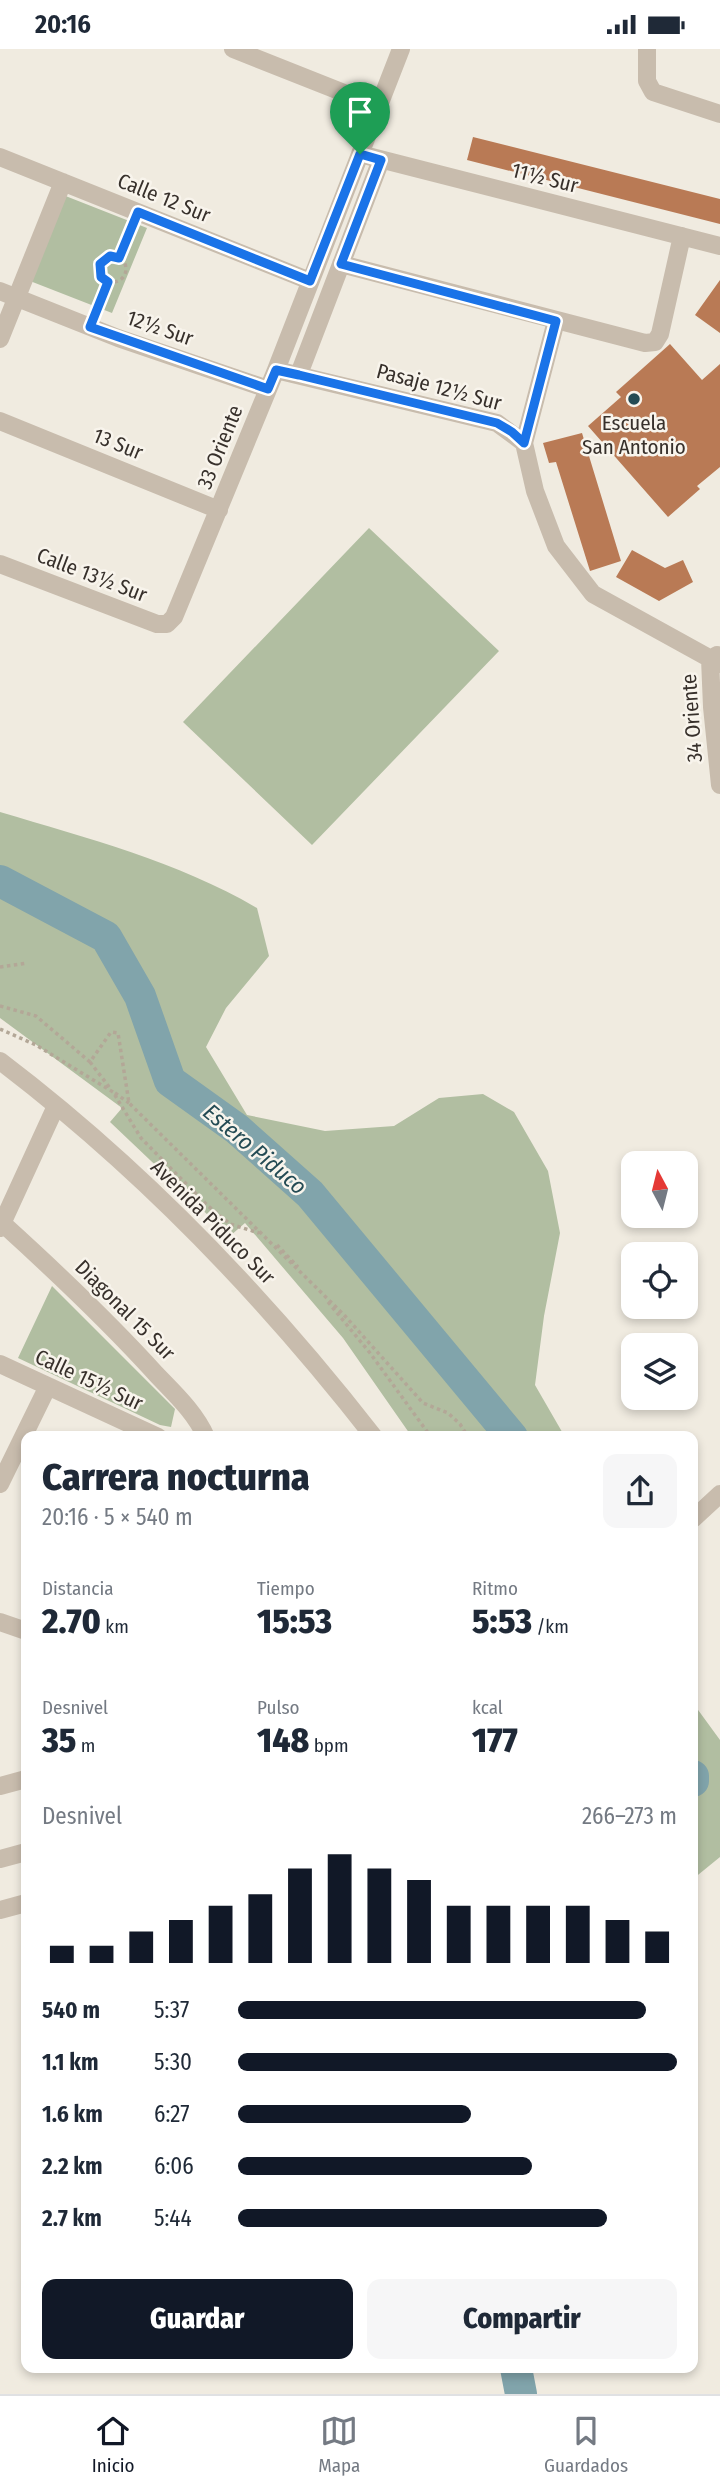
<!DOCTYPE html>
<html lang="es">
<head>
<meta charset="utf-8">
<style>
  body { margin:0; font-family:"Fira Sans Condensed",sans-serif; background:#f6f6f7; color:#1f2937; height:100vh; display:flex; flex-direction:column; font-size:26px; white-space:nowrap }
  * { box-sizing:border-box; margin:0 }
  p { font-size:23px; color:#747a83 }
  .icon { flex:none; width:38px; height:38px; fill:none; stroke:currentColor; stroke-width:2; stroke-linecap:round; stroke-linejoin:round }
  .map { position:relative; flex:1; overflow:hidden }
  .sheet { position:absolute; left:21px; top:1382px; width:677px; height:942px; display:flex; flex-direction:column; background:#fff; border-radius:14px; box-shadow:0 4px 10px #0003 }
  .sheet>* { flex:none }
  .needle { width:46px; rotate:353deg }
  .tools { position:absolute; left:621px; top:1102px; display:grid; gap:14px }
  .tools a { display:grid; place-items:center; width:77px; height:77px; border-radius:14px; background:#fff; box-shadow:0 4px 10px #0003; font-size:35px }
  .pin { position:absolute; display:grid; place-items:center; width:60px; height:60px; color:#fff; margin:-72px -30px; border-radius:50% 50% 50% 0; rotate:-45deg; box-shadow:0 0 7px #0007 }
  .pin .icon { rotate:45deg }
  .round { display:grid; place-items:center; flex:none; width:74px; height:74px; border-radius:14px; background:#f6f6f7 }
  .summary { display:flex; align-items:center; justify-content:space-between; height:119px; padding:0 21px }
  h1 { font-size:38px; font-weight:800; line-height:52px }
  .metrics { display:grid; grid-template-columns:repeat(3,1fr); gap:10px; height:119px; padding:7px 21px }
  .metrics div { display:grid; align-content:center }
  .metrics b { font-size:35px; font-weight:800 }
  .metrics small { font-size:19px; font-weight:400 }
  .metrics p { font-size:19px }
  .chart { height:196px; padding:14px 21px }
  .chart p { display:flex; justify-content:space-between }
  .chart svg { width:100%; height:126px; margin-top:7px; stroke:#111827; stroke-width:6 }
  .button { display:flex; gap:14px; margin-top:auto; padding:14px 21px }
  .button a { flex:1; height:80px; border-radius:14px; background:#111827; color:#fff; font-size:28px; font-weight:800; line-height:80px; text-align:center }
  .button a+a { background:#f6f6f7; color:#1f2937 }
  ul { padding:0 21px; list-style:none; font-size:23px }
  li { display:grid; grid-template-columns:112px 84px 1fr; align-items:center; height:52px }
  li i { height:18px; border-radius:9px; background:#111827 }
  .status { display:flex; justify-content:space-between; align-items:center; height:49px; padding:0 35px; background:#fff; direction:ltr }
  .status svg { height:19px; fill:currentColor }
  .menu { display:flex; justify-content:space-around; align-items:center; height:98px; border-top:2px solid #e0e1e3; background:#fff; font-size:19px; color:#747a83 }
  .menu a { display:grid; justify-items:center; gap:4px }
  .menu .active { color:#111827 }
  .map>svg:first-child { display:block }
  .green { fill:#b1bea1 }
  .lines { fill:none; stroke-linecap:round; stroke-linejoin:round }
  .river { stroke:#81a4ab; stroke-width:32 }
  .building { fill:#b97a55 }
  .path { stroke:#b3a797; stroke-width:3.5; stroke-dasharray:3.5 3.5; stroke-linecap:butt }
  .minor { stroke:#c8bcad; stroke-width:18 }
  .route-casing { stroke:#fff; stroke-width:14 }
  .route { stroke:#1a73e8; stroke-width:9 }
  .poi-dot { fill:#244b54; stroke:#f8f4ec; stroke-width:2.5 }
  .labels { text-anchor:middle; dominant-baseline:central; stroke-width:5; stroke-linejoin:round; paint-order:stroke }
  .street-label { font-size:21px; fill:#37302b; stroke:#f8f4ec }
  .poi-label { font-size:21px; fill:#37302b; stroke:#f8f4ec }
  .water-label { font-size:23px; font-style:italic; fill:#244b54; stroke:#f8f4ec }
</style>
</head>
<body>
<div class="status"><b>20:16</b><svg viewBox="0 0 49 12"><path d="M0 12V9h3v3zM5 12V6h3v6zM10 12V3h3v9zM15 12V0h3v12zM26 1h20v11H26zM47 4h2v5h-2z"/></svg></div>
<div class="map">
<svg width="720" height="2345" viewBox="0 0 720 2345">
  <rect width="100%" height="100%" fill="#f0ebe0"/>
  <path class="green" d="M 63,146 L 147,179 L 112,264 L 30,232 Z
    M 369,479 L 499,602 L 312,796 L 183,673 Z
    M 0,763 C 87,789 179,813 257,859 L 269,907 L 226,959 L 206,998 L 247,1066 L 325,1082 L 394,1077 L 439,1049 L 483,1045 L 514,1063 L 548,1122 L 560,1184 L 544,1267 L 535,1336 L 565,1388 L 412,1388 L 343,1289 L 245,1174 L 230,1187 L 110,1073 L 122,1059 L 0,969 Z
    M 52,1237 L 175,1360 L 171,1378 L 160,1376 L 18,1309 Z
    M 693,1654 L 720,1691 L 720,1808 L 693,1830 Z"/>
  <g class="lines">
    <path class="river" d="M 0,832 L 106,888 L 140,947 L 170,1032 L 237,1080 L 310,1145 L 512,1388
      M 693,1727 L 693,1732
      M 516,2319 L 521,2345"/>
  </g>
  <path class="building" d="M 473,88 L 720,150 L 720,175 L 467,111 Z
    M 720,231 L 720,284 L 695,266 Z
    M 670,295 L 702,331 L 720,315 L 720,418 L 697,437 L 700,440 L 668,468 L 588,377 L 621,348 L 616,343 Z
    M 582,384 L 621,512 L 590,522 L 556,413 L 549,414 L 543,394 Z
    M 632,501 L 665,519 L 683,511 L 693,533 L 659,552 L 616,528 Z"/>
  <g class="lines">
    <path class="path" d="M100 220a13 13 0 1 1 26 0a13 13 0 1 1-26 0Z
      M 119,209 L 132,178
      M 96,264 L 108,233
      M 0,918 L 27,914
      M 0,957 L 36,967 L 90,1013 L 111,983 L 118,984 L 129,1054 L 345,1267 L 423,1354 L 448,1364 L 460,1375 L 468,1388
      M 0,980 L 36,996 L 113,1043 L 141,1089 L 207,1156 L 230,1175 L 259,1184
      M 90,1013 L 110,1039
      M 115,1044 L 129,1054
      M 277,1196 L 298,1218
      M 328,1253 L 370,1304 L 431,1388"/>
    <path class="minor" d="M 233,0 L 377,57
      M 647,0 L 647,32 L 653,43 L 720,65
      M 360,105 L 720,197
      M 0,108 L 310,232
      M 341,215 L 645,294 L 655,293 L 660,285 L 682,187
      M 0,242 L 118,289 L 268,340
      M 0,290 L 63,133
      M 276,321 L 497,374 L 524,394 L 535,442 L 556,497 L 593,545 L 720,615
      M 299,325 L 381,111
      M 0,372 L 219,461
      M 524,394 L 556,272
      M 0,515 L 157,575 L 167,575 L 174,568 L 276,321 L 401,0
      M 717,606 L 710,610 L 712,658 L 720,736
      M 0,1012 C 141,1119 265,1248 374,1388
      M 2,1174 C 55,1222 108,1272 156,1325 C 174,1344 195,1363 206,1388
      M 0,1179 L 56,1057
      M 0,1315 L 158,1388
      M 0,1435 L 48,1337
      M 693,1470 L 720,1445
      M 0,1573 L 26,1582
      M 0,1737 L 26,1730
      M 0,1810 L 26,1803
      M 0,1861 L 26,1854"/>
  </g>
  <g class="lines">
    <defs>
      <path id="route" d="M 360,105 L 381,111 L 341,215 L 556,272 L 524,394 L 512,383 L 497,374 L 299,326 L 276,321 L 268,340 L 90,278 L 108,233 L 101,228 L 100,215 L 110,207 L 119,209 L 138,163 L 310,232 Z"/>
    </defs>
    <use href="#route" class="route-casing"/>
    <use href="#route" class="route"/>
  </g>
  <circle class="poi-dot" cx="634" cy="350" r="7"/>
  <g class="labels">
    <g class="street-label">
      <text transform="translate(545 129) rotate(14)">11½ Sur</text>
      <text transform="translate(164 149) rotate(22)">Calle 12 Sur</text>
      <text transform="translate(160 279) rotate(19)">12½ Sur</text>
      <text transform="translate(439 338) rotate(15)">Pasaje 12½ Sur</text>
      <text transform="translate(118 395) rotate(22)">13 Sur</text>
      <text transform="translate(220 398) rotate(-68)">33 Oriente</text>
      <text transform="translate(92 526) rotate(21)">Calle 13½ Sur</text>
      <text transform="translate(692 669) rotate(-94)">34 Oriente</text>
      <text transform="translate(213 1173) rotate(45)">Avenida Piduco Sur</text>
      <text transform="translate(125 1261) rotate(45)">Diagonal 15 Sur</text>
      <text transform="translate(89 1331) rotate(25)">Calle 15½ Sur</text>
    </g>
    <g class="poi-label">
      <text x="634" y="374">Escuela<tspan x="634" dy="24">San Antonio</tspan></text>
    </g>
    <g class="water-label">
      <text transform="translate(255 1100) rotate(40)">Estero Piduco</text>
    </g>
  </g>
</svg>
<div class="tools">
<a><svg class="needle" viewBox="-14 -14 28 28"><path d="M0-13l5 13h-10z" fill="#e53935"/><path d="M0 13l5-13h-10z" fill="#747a83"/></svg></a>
<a><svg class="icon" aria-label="locate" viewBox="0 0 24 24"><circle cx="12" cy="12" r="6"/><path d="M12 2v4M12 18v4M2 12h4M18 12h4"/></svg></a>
<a><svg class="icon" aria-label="layers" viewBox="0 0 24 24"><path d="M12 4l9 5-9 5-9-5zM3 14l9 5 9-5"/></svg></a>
</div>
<div class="pin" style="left:360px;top:105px;background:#1e9e55"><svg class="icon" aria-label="arrive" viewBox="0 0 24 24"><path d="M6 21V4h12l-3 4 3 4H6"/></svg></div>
<section class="sheet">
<div class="summary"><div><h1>Carrera nocturna</h1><p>20:16 · 5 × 540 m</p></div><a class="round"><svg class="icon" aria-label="share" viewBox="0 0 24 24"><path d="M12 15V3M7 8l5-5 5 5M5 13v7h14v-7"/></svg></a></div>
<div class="metrics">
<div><p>Distancia</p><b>2.70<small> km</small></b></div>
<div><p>Tiempo</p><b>15:53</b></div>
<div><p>Ritmo</p><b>5:53<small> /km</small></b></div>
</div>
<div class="metrics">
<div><p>Desnivel</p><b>35<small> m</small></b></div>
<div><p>Pulso</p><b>148<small> bpm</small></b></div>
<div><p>kcal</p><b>177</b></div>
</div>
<div class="chart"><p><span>Desnivel</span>266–273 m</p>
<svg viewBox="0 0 160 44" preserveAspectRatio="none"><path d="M5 44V38M15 44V38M25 44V33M35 44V29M45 44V24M55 44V20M65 44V11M75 44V6M85 44V11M95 44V15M105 44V24M115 44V24M125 44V24M135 44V24M145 44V29M155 44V33"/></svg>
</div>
<ul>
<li><b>540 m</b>5:37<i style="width:93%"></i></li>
<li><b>1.1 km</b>5:30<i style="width:100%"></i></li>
<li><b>1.6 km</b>6:27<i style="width:53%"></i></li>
<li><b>2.2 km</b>6:06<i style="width:67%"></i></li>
<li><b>2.7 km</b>5:44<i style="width:84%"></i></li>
</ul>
<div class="button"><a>Guardar</a><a>Compartir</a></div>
</section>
</div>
<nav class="menu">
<a class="active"><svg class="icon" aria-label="home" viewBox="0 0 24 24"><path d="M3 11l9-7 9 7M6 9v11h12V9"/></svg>Inicio</a>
<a><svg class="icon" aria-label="map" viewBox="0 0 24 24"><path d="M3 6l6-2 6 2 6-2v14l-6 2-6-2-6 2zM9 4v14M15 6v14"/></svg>Mapa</a>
<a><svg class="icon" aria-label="saved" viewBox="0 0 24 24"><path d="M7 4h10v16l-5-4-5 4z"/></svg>Guardados</a>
</nav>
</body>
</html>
